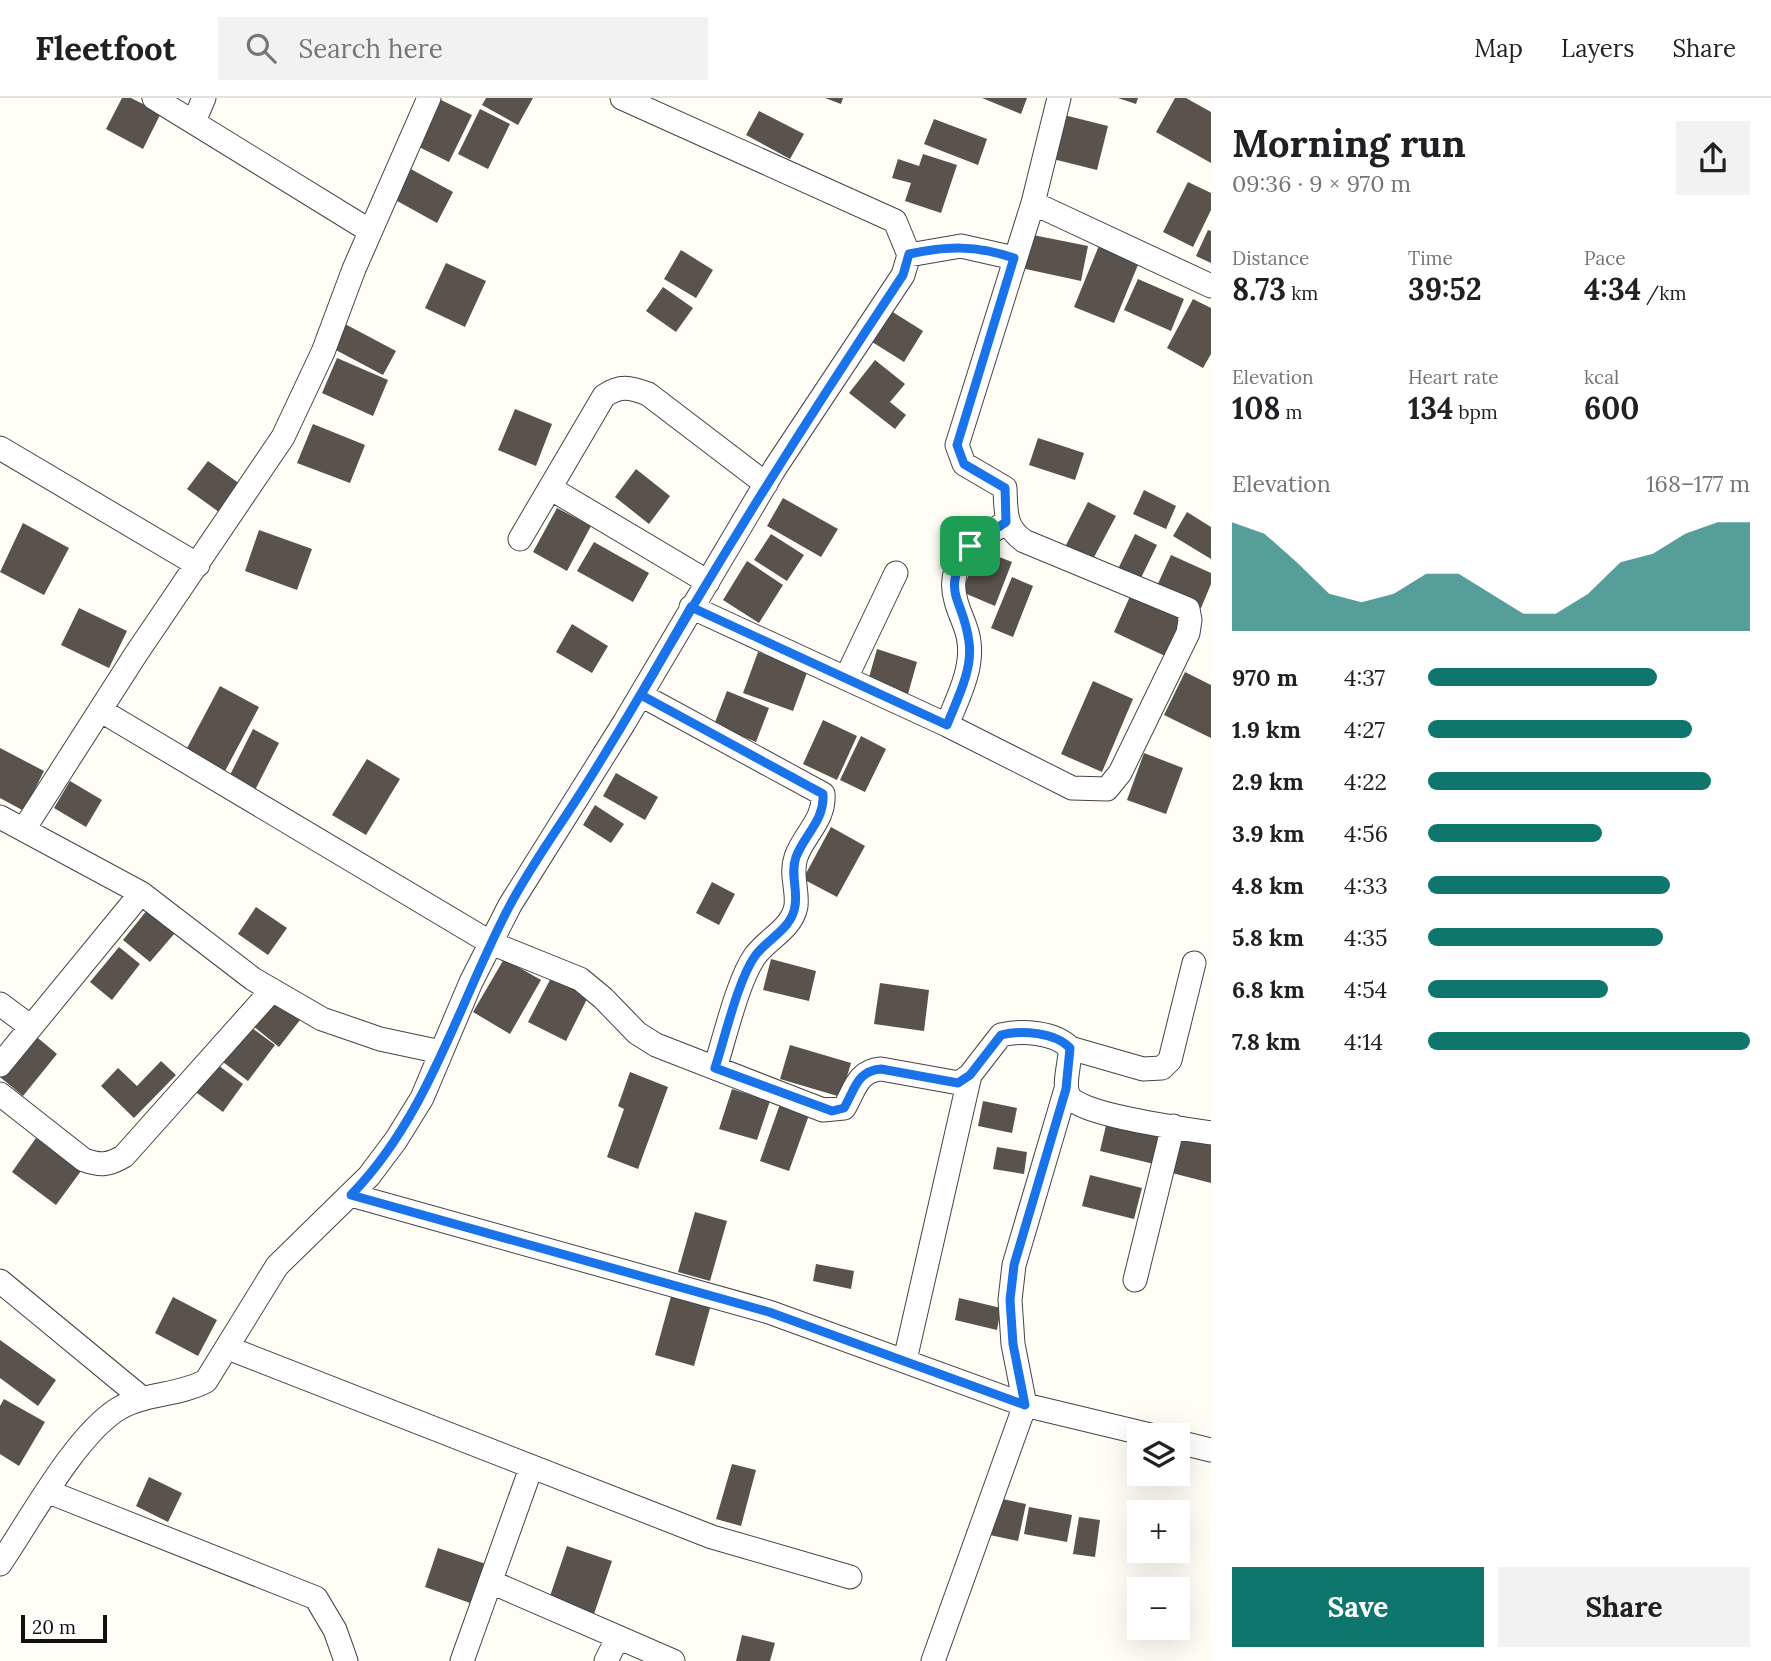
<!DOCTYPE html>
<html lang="en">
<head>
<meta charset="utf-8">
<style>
  body { margin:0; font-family:Lora,serif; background:#f2f2f2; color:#202124; height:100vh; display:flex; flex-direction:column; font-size:26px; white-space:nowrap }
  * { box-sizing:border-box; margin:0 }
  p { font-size:23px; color:#757577 }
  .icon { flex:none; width:38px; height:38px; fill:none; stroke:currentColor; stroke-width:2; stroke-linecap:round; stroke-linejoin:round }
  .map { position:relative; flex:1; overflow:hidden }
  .sheet { display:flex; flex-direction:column; background:#fff; width:560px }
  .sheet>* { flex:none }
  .controls { position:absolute; left:1127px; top:1325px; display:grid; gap:14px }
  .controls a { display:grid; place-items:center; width:63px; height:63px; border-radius:0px; background:#fff; box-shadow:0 7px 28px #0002; font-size:35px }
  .scale { position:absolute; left:21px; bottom:18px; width:86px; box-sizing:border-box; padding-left:7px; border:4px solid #111; border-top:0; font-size:19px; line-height:24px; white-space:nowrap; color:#111; -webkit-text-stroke:5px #fff; paint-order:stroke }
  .pin { position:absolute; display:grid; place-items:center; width:60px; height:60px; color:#fff; margin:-30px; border-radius:14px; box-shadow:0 4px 10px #0006 }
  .round { display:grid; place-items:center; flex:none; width:74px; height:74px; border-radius:0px; background:#f2f2f2 }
  .overview { display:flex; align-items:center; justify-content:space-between; height:119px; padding:0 21px }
  h1 { font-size:38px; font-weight:800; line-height:52px }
  .stats { display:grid; grid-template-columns:repeat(3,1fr); gap:10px; height:119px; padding:7px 21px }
  .stats div { display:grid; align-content:center }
  .stats b { font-size:30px; font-weight:800 }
  .stats small { font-size:19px; font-weight:400 }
  .stats p { font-size:19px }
  .chart { height:196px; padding:14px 21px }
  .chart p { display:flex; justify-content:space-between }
  .chart svg { width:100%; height:126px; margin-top:7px; fill:#0f766e; opacity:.7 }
  .button { display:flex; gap:14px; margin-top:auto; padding:14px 21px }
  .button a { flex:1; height:80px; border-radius:0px; background:#0f766e; color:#fff; font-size:28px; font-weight:800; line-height:80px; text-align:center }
  .button a+a { background:#f2f2f2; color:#202124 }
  ul { padding:0 21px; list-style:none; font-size:23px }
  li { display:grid; grid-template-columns:112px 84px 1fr; align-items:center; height:52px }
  li i { height:18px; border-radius:9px; background:#0f766e }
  header { display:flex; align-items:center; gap:42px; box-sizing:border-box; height:98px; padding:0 35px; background:#fff; border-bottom:2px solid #e0e0e0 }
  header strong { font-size:33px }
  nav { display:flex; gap:38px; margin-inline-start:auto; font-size:24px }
  .search { width:490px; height:63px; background:#f2f2f2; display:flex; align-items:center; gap:18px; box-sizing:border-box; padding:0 24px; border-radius:0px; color:#757577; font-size:26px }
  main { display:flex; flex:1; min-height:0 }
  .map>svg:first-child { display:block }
  .building { fill:#5a524d }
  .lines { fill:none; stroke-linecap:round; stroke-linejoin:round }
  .street-casing { stroke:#444; stroke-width:25 }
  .street { stroke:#fff; stroke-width:23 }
  .route-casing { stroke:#fff; stroke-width:14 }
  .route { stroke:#1a73e8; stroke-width:9 }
</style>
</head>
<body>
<header>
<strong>Fleetfoot</strong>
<div class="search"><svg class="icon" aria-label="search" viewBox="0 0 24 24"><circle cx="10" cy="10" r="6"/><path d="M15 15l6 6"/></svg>Search here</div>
<nav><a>Map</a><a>Layers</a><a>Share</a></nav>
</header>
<main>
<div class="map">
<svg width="1211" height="1563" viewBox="0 0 1211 1563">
  <rect width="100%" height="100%" fill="#fffdf5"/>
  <path class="building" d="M 122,0 L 131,0 L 161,15 L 143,51 L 106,31 Z
    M 437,0 L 472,17 L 449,64 L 413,46 Z
    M 486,0 L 533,0 L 518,27 L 482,7 Z
    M 825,0 L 843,0 L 841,6 Z
    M 982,0 L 1027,0 L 1021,16 Z
    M 1118,0 L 1138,0 L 1136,6 Z
    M 1175,0 L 1186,0 L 1211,14 L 1211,65 L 1156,34 Z
    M 480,11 L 510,26 L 488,71 L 458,56 Z
    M 759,13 L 804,36 L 790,61 L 746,37 Z
    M 1060,16 L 1108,28 L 1097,72 L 1049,60 Z
    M 934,21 L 987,41 L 978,67 L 924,46 Z
    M 923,56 L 957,67 L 941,115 L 905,103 L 911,85 L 892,80 L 898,61 L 919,68 Z
    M 407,69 L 453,94 L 437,125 L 390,99 Z
    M 1188,84 L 1211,95 L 1211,112 L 1193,149 L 1163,134 Z
    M 1208,132 L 1211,133 L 1211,165 L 1196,158 Z
    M 1028,136 L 1088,148 L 1081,183 L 1021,170 Z
    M 1100,145 L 1140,162 L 1114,225 L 1074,209 Z
    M 681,152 L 713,172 L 696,200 L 664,181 Z
    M 446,165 L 486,183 L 465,229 L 425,210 Z
    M 1138,181 L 1184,201 L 1171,233 L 1124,212 Z
    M 663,189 L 693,210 L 676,234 L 646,213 Z
    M 1193,201 L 1211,210 L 1211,256 L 1203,270 L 1167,250 Z
    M 888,211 L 923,233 L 904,264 L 869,242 Z
    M 345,226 L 396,253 L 383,277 L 332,250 Z
    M 337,260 L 388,282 L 373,318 L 322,295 Z
    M 875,262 L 905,286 L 890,304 L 906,317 L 895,331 L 849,295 Z
    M 515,311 L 552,326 L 536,368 L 498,352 Z
    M 313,326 L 365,347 L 350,385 L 297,365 Z
    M 1038,340 L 1084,355 L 1075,382 L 1029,367 Z
    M 208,363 L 240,386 L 219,414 L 187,391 Z
    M 636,371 L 670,398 L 649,426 L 615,399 Z
    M 1144,392 L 1176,408 L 1166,431 L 1133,416 Z
    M 783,400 L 838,431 L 821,459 L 767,428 Z
    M 1088,404 L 1116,418 L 1092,463 L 1065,449 Z
    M 557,410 L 591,428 L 567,473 L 533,454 Z
    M 1187,414 L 1211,429 L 1211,461 L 1173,438 Z
    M 23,425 L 69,450 L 44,497 L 0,474 Z
    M 259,432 L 312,451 L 297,492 L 245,473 Z
    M 771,436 L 804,457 L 787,483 L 754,462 Z
    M 1135,436 L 1157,447 L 1139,484 L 1117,473 Z
    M 594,444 L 649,475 L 633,504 L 577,473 Z
    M 979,451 L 1012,464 L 995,508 L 962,494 Z
    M 1171,457 L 1211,475 L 1211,486 L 1201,510 L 1156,490 Z
    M 747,463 L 783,487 L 759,525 L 723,502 Z
    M 1012,479 L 1033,488 L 1013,539 L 991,530 Z
    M 1131,496 L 1182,520 L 1165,558 L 1114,534 Z
    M 79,510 L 127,533 L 109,570 L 61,547 Z
    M 572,526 L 608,548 L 592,575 L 556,554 Z
    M 877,551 L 917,564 L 908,596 L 868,583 Z
    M 758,554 L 808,572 L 793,613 L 743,595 Z
    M 1185,574 L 1211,587 L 1211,640 L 1164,617 Z
    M 1093,583 L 1133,601 L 1102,674 L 1061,656 Z
    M 220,588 L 259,609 L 225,673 L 186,652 Z
    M 727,593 L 769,610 L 756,644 L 714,627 Z
    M 823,622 L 857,638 L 837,682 L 803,666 Z
    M 253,631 L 279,645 L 253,696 L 227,683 Z
    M 861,638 L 886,651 L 865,694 L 840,682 Z
    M 0,650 L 44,673 L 24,713 L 0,700 Z
    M 1144,655 L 1183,670 L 1166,716 L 1127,702 Z
    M 367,661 L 400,681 L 366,737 L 332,717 Z
    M 616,675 L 658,699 L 645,722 L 603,698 Z
    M 70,683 L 102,702 L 86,729 L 54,710 Z
    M 595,707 L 624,726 L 611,745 L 583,727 Z
    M 831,729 L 865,748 L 837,799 L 803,781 Z
    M 712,784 L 735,796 L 719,827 L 696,815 Z
    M 152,806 L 180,829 L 150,864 L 123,842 Z
    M 256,809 L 287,830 L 268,857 L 238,836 Z
    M 119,849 L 140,866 L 112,902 L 90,884 Z
    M 504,861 L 541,882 L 510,936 L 473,914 Z
    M 771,861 L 816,873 L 809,903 L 763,892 Z
    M 552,878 L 589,897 L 566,943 L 528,924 Z
    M 880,885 L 929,892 L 924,933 L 874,926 Z
    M 274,900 L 300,922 L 279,949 L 252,927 Z
    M 245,925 L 275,947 L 248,983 L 219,961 Z
    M 32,935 L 57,956 L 23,998 L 0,979 L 0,975 Z
    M 790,947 L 851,965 L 841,999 L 780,981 Z
    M 161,963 L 176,977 L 134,1020 L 101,988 L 118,970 L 137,988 Z
    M 214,964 L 243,986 L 223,1014 L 193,992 Z
    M 630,974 L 668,989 L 638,1071 L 607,1059 L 624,1011 L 618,1008 Z
    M 732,991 L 770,1003 L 757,1042 L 719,1031 Z
    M 983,1003 L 1017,1010 L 1012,1035 L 978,1028 Z
    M 780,1006 L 809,1017 L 789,1073 L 760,1063 Z
    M 1108,1019 L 1162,1032 L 1154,1066 L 1100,1053 Z
    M 1182,1031 L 1211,1038 L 1211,1085 L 1172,1075 Z
    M 36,1040 L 81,1073 L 56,1107 L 12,1074 Z
    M 997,1049 L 1027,1054 L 1024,1076 L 993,1071 Z
    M 1090,1077 L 1142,1090 L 1134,1121 L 1082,1108 Z
    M 695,1114 L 727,1123 L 710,1183 L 678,1174 Z
    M 816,1166 L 854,1173 L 851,1191 L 813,1183 Z
    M 673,1191 L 712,1203 L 694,1268 L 655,1257 Z
    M 173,1199 L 217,1222 L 198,1258 L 155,1235 Z
    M 959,1200 L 1001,1210 L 997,1232 L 955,1222 Z
    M 0,1242 L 56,1282 L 38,1308 L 0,1280 Z
    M 4,1301 L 45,1324 L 19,1368 L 0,1356 L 0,1308 Z
    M 732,1366 L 756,1372 L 741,1428 L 716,1421 Z
    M 149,1379 L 182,1395 L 168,1424 L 136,1408 Z
    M 993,1399 L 1026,1406 L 1018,1443 L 985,1436 Z
    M 1029,1409 L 1072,1417 L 1067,1444 L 1024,1436 Z
    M 1079,1419 L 1100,1422 L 1095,1459 L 1073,1456 Z
    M 567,1448 L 612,1463 L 593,1519 L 548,1504 Z
    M 438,1450 L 486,1466 L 473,1506 L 425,1489 Z
    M 742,1537 L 775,1545 L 770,1563 L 736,1563 Z"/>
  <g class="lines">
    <defs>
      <path id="street" d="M 154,0 L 370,133
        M 194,23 L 204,0
        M 1033,105 L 1211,188
        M 909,157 L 961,148 L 1014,160
        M 0,350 L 198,467
        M 550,390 L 708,484
        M 520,441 L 604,298 C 620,287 630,289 648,296 L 766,386
        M 691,509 L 947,627 L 1072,690 L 1107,691 L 1120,675 L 1188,535 L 1190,522 L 1188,511 L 1024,443 C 1004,429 1006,413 1005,390 L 964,366 L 957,347 L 1033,105 L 1059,0
        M 846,580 L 896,475
        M 641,597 L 823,696 C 825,722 804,736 796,759 C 790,776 798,791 796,808 C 792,831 767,841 755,858 C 738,882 725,939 715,970
        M 100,612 L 491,845 L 580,881 L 603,900 L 637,935 L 656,947 L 823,1012 L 844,1010 C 855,992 857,973 881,971 L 959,985 L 970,977 L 1001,937 C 1021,932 1055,934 1070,950 C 1071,964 1062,986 1069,998 C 1079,1017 1186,1031 1211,1035
        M 947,627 C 957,601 973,572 969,544 C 968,530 959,516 956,503 C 944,462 978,443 1006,424
        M 0,719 L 141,795 L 253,881 L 322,921 L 380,941 L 441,954
        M 24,731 L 136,556 L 283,339 L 323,254 L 354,171 L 429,0
        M 0,906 L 31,929
        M 1070,950 L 1143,971 L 1162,970 L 1170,962 L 1194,865
        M 0,967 L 141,795
        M 0,996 L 84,1062 C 101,1068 109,1067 124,1058 L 272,892
        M 351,1097 L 769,1214 L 1025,1307 L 1150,1337
        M 1135,1182 L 1173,1028
        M 0,1183 L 143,1301
        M 228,1250 L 712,1439 L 850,1479
        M 905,1262 L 970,977
        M 1178,1344 L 1211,1352
        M 49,1394 L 316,1500 L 335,1532 L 346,1563
        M 0,1466 C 30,1422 75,1338 118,1311 C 144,1295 178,1298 206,1283 L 277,1168 L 369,1078 L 396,1042 L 422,1000 L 471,884 L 510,807 L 624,625 L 775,370 L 903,177 L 909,157 L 895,123 L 622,0
        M 491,1484 L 673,1563
        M 462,1563 L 531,1370
        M 606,1563 L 618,1539
        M 933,1563 L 1025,1307 L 1013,1246 L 1010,1202 L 1014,1167 L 1066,991"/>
    </defs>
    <use href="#street" class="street-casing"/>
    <use href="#street" class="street"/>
  </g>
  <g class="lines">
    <defs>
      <path id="route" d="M 970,448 C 939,497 963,497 969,544 C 973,572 957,601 947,627 L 691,509 C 657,569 622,629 585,688 C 560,728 531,767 509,809 C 458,906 429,1017 351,1097 L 769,1214 L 1025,1307 L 1013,1246 L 1010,1202 L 1014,1167 L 1066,991 L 1070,950 C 1055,934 1021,932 1001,937 L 970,977 L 958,985 L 881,971 C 857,973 855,991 844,1010 L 832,1013 L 715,970 C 725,939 738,882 755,858 C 767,841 792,831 795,808 C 798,791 790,776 796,759 C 804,737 825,722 823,696 L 641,597 C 723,454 811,315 903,177 L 909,156 C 947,148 976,147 1014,160 L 957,347 L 964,366 L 1005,390 L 1006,424 L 970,448"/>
    </defs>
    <use href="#route" class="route-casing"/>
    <use href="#route" class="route"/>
  </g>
</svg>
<div class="controls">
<a><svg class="icon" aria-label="layers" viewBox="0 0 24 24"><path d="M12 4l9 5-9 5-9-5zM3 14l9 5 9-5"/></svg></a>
<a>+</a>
<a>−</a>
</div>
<div class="scale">20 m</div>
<div class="pin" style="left:970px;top:448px;background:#1e9e55"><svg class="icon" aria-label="arrive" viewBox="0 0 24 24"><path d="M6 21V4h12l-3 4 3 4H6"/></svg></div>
</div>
<section class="sheet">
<div class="overview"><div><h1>Morning run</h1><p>09:36 · 9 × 970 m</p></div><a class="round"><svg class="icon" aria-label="share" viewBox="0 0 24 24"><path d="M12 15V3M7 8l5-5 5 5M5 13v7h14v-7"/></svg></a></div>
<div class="stats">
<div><p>Distance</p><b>8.73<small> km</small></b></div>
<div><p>Time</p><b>39:52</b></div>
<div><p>Pace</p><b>4:34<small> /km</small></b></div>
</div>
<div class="stats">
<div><p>Elevation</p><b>108<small> m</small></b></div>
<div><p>Heart rate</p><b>134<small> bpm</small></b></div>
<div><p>kcal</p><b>600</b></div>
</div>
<div class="chart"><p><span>Elevation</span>168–177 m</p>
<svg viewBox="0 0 160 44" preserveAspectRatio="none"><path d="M0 44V6L10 10L20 20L30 31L40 34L50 31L60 24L70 24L80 31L90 38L100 38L110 31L120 20L130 17L140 10L150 6L160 6V44z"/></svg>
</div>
<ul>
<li><b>970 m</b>4:37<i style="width:71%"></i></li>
<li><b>1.9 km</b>4:27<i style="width:82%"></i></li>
<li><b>2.9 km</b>4:22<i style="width:88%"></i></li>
<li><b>3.9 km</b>4:56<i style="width:54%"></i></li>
<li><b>4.8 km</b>4:33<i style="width:75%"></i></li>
<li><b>5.8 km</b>4:35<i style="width:73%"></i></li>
<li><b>6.8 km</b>4:54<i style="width:56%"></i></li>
<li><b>7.8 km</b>4:14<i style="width:100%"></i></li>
</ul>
<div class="button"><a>Save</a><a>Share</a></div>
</section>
</main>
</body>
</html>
